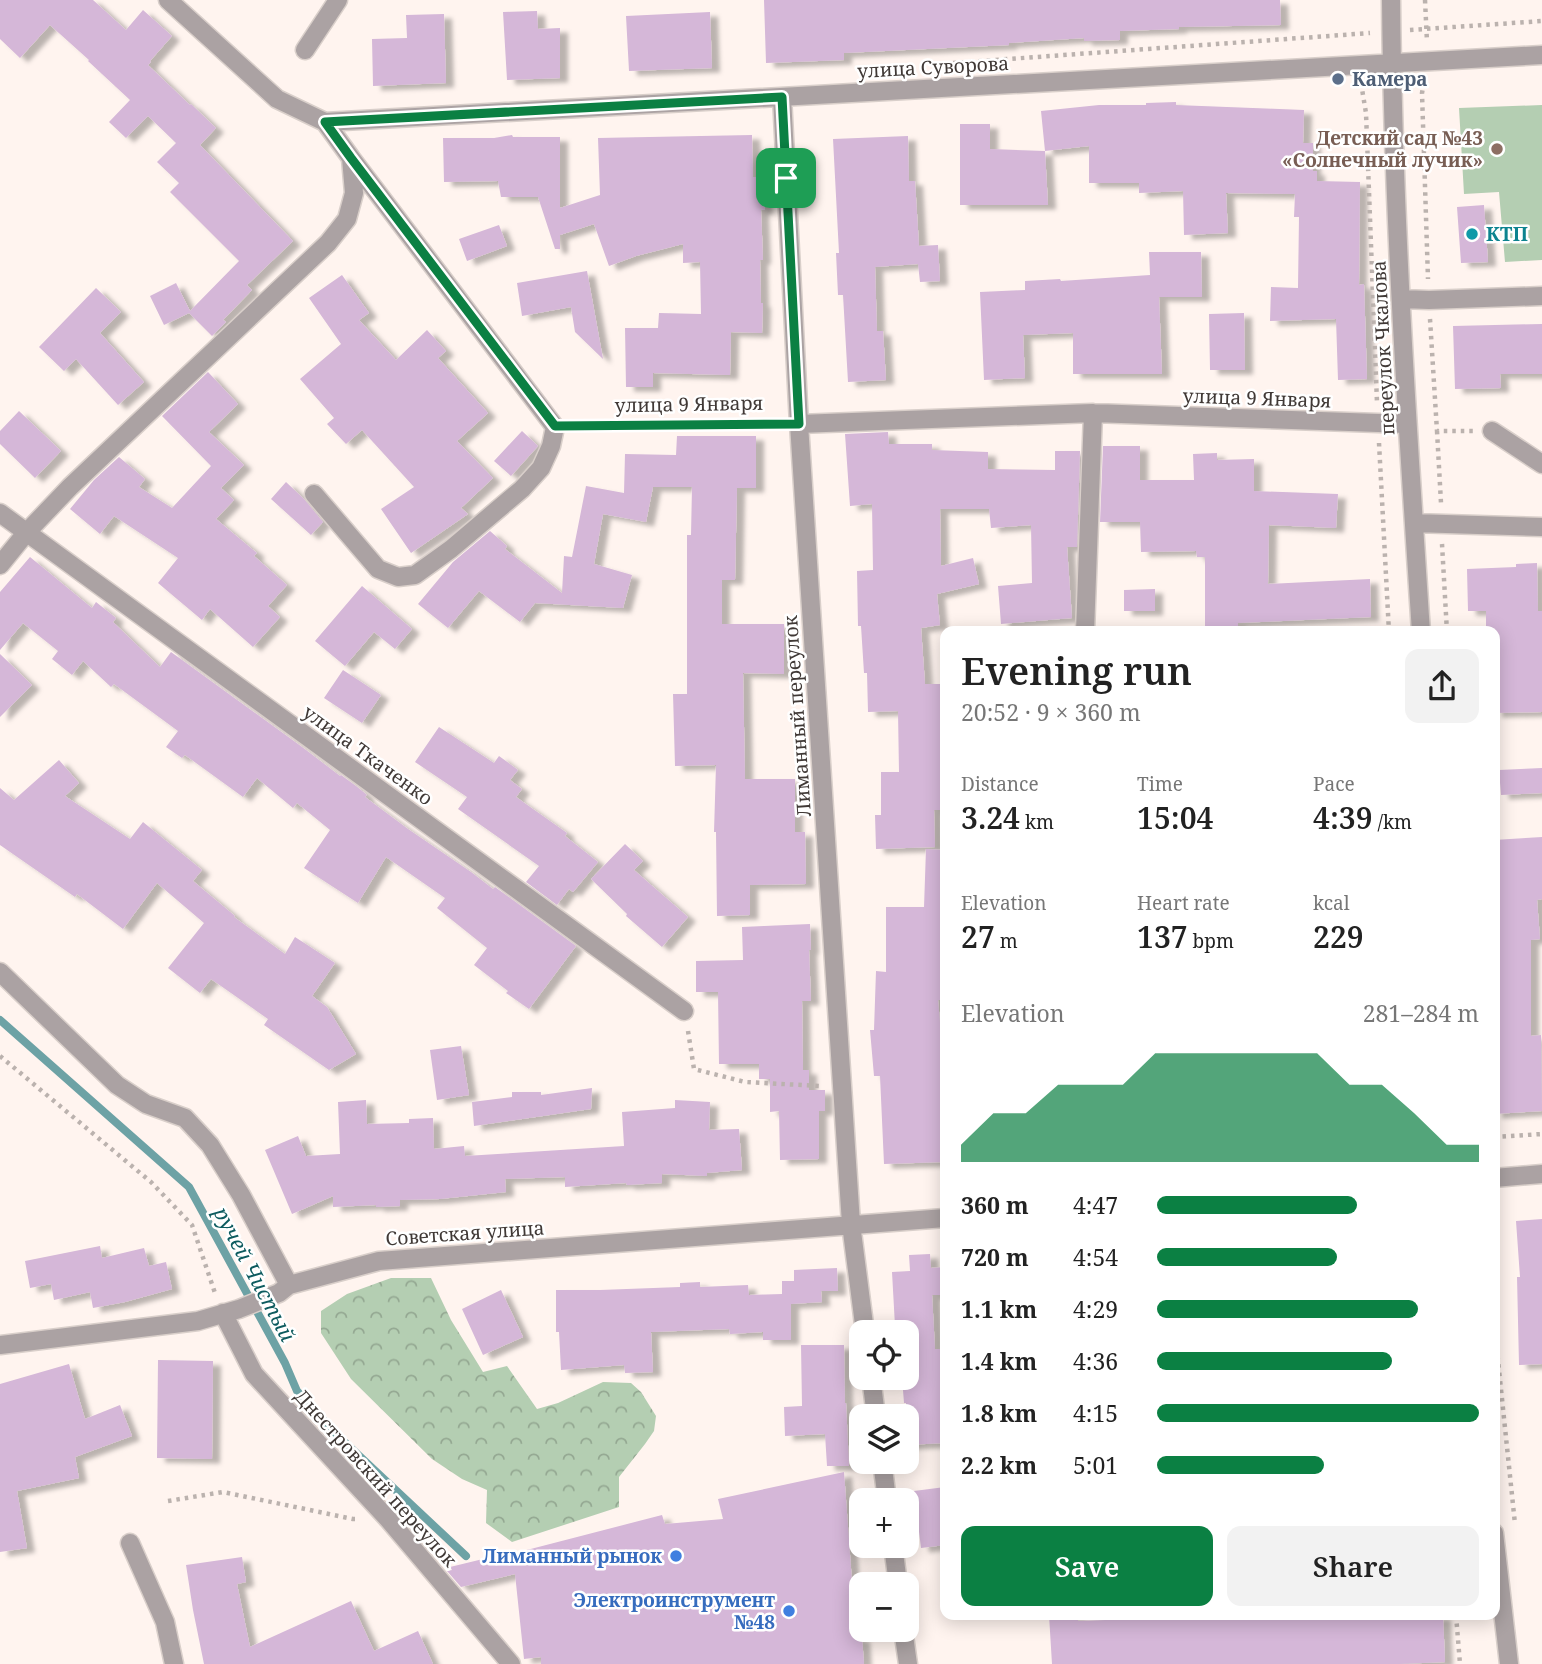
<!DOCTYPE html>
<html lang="en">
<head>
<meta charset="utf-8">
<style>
  body { margin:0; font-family:"Noto Serif",serif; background:#f2f2f2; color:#222; height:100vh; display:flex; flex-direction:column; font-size:26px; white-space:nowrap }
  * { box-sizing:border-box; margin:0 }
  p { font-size:23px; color:#767676 }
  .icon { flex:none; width:38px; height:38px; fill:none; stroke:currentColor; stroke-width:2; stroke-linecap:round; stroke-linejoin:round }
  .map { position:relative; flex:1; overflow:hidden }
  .side { position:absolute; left:940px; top:626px; width:560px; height:994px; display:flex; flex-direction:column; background:#fff; border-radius:14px; box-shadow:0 4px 18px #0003 }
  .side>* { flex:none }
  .controls { position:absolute; left:849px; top:1320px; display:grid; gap:14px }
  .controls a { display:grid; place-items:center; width:70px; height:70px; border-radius:14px; background:#fff; box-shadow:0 4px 18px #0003; font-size:35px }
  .pin { position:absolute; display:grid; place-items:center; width:60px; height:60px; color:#fff; margin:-30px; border-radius:14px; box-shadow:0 4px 10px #0006 }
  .round { display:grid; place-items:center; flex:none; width:74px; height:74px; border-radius:14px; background:#f2f2f2 }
  .head { display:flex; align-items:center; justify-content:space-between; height:119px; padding:0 21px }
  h1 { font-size:38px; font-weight:600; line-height:52px }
  .metrics { display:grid; grid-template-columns:repeat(3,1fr); gap:10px; height:119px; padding:7px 21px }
  .metrics div { display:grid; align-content:center }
  .metrics b { font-size:30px; font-weight:600 }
  .metrics small { font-size:19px; font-weight:400 }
  .metrics p { font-size:19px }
  .chart { height:196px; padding:14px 21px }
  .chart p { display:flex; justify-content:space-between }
  .chart svg { width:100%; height:126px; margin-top:7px; fill:#0b8043; opacity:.7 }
  .action { display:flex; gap:14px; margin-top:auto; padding:14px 21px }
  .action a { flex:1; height:80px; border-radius:14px; background:#0b8043; color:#fff; font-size:28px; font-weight:600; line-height:80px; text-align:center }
  .action a+a { background:#f2f2f2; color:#222 }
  ul { padding:0 21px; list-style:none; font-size:23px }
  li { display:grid; grid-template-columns:112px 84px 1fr; align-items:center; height:52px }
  li i { height:18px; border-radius:9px; background:#0b8043 }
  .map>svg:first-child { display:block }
  .forest { fill:url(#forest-crowns) }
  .park { fill:#b4ceb2 }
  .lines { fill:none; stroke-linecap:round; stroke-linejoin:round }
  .stream { stroke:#6da2a5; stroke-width:8 }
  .building { fill:#d5b7d8; filter:url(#shadow) }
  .minor-casing { stroke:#d9cfca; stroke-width:21 }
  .path { stroke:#bbb2ae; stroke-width:4.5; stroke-dasharray:3.5 5; stroke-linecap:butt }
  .minor { stroke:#aba2a3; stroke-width:18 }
  .route-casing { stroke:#fff; stroke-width:14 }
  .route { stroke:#0b8043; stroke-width:9 }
  .service-dot { fill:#5c6f8a; stroke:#fff; stroke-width:2.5 }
  .education-dot { fill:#8d6e63; stroke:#fff; stroke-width:2.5 }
  .culture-dot { fill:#0f9aa8; stroke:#fff; stroke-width:2.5 }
  .shop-dot { fill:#3f7fe0; stroke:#fff; stroke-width:2.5 }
  .labels { text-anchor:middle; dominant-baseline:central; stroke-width:5; stroke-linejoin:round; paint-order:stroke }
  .street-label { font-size:19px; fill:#403936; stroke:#fff }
  .service-label { font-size:19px; font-weight:bold; fill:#4e5e75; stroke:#fff; text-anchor:start }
  .education-label { font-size:19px; font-weight:bold; fill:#785e54; stroke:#fff; text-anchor:end }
  .culture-label { font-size:19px; font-weight:bold; fill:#0d838f; stroke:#fff; text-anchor:start }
  .shop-label { font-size:19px; font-weight:bold; fill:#366cbe; stroke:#fff; text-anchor:end }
  .water-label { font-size:21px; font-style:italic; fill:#0d5b5f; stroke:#fff }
</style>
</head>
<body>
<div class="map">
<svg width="1542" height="1664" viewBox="0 0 1542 1664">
  <defs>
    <pattern id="forest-crowns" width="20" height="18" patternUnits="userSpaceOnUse" patternTransform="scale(1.75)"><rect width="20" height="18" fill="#b4ceb2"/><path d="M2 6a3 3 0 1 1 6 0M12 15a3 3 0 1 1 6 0" fill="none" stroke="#94a892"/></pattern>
    <filter id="shadow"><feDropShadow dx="8" dy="4.5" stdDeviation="2" flood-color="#0004"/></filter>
  </defs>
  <rect width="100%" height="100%" fill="#fff4ef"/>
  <path class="forest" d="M 391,1278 L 431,1278 L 451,1320 L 483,1372 L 507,1366 L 537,1409 L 558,1403 L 603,1382 L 631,1383 L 641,1392 L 656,1416 L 654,1431 L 645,1444 L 619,1477 L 619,1507 L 512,1542 L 486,1523 L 487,1490 L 462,1479 L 432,1459 L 351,1379 L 321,1333 L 321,1311 L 347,1294 Z"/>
  <path class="park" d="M 1542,105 L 1542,260 L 1505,262 L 1499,192 L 1464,194 L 1459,108 Z"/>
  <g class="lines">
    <path class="stream" d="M 0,1020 L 189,1187 L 285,1363 L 297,1391 L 338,1436 L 466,1556"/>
  </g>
  <path class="building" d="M 0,0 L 93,0 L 126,30 L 143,10 L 172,36 L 150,61 L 151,62 L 148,65 L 190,105 L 191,104 L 216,128 L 200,145 L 293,241 L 247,285 L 252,290 L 223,320 L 226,322 L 212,336 L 189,313 L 164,325 L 150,296 L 176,283 L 190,311 L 239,261 L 170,192 L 179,183 L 157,162 L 176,143 L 148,116 L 126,138 L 109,122 L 130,100 L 88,61 L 89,60 L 50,25 L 20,58 L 0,39 Z
    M 764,0 L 1280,0 L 1281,25 L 1179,27 L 1179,29 L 1120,31 L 1120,40 L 1084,41 L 1084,38 L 1009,43 L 1009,45 L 844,53 L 844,60 L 766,63 Z
    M 537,11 L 538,29 L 560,28 L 560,78 L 507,80 L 503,12 Z
    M 710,12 L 712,68 L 629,71 L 626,16 Z
    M 444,14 L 446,83 L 373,86 L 372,39 L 407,38 L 406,15 Z
    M 1176,102 L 1176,105 L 1304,110 L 1303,143 L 1313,143 L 1313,171 L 1317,171 L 1317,181 L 1360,182 L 1359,285 L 1364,284 L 1367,379 L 1338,380 L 1336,319 L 1270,321 L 1271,287 L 1298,288 L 1299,217 L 1294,217 L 1295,194 L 1226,193 L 1228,233 L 1184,235 L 1183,191 L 1139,193 L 1139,183 L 1089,183 L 1089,146 L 1045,151 L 1041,111 L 1099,105 L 1146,105 L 1146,103 Z
    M 960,124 L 990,124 L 990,149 L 1045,151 L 1048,205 L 960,205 Z
    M 512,135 L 513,137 L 560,137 L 560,208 L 600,195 L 598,138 L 752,135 L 753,177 L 763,177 L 765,210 L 761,210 L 763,260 L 760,260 L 761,303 L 763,303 L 762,333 L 731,332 L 730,375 L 653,373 L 653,387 L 626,387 L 625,328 L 658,328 L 659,313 L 701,314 L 700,262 L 683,263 L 683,244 L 636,256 L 609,266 L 594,224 L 560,235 L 560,249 L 555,249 L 538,197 L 501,197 L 498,181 L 444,182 L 443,138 L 494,138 Z
    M 908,136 L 909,181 L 915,181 L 919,246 L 938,245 L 940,281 L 920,282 L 918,264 L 875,267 L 877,331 L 883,331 L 886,380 L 848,382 L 843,295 L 838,295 L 836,253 L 839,253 L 833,139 Z
    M 1484,205 L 1488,262 L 1461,263 L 1457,207 Z
    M 499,225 L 507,246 L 467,261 L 459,239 Z
    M 1149,252 L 1201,252 L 1202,297 L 1159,297 L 1162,374 L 1073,374 L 1073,333 L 1023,335 L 1025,378 L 984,380 L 980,292 L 1025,290 L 1025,281 L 1060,279 L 1061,281 L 1150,275 Z
    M 587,271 L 603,359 L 575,332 L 571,307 L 522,316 L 517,283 Z
    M 342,275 L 369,313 L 359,320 L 396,360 L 427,330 L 446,351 L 438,358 L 488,413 L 457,441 L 493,478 L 461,508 L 468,514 L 411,553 L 381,509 L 414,487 L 362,430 L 346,444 L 327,424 L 334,418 L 300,379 L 341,344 L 309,298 Z
    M 96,288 L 121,312 L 100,333 L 144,382 L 118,405 L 76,359 L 64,371 L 39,347 Z
    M 1244,313 L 1245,370 L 1210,370 L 1209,314 Z
    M 1542,324 L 1542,374 L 1500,374 L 1501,388 L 1455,389 L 1453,326 Z
    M 208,372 L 238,404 L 209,432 L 244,465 L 221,488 L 234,500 L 216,519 L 257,553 L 254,556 L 287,585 L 268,606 L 280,617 L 253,647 L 210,609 L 202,620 L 158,583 L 178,558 L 114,516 L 100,534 L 70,509 L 94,480 L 119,457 L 145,479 L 139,487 L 172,508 L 211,466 L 162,416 Z
    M 19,411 L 61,451 L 35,478 L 0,444 L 0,431 Z
    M 522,431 L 538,446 L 511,476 L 494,461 Z
    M 888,432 L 889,444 L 932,444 L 932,450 L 988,452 L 988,469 L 1055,470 L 1055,451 L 1080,451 L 1077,547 L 1067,547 L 1072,618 L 1001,624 L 998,586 L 1032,583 L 1031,525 L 991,528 L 989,509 L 940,509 L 941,566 L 973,558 L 979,584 L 937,594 L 940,625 L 921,628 L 925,684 L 945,684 L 945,810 L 934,810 L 935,847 L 876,849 L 875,815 L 881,815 L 881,772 L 899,772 L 898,711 L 868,712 L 867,673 L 864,673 L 861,626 L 858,626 L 857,571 L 873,570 L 872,504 L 850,506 L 845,434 Z
    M 677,436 L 756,436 L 756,488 L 737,488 L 735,580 L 722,580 L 722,624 L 784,624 L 784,674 L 743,673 L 745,779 L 795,779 L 795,832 L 805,832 L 806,884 L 750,885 L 750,915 L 717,916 L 716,832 L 714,832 L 716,765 L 675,766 L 673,694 L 687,694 L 687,535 L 691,535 L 692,487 L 653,487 L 646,522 L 603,514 L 594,564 L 632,575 L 623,608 L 535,603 L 520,622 L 479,591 L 448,628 L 418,604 L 453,562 L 490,531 L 507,546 L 505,549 L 562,593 L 564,556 L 572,557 L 586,486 L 624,493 L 625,454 L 676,455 Z
    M 1103,446 L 1140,446 L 1140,480 L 1194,480 L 1193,454 L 1217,453 L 1217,460 L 1254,459 L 1254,491 L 1338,494 L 1336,528 L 1269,525 L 1268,584 L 1370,579 L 1371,617 L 1238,623 L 1238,631 L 1205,631 L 1205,557 L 1197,557 L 1196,551 L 1141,552 L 1140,522 L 1100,522 Z
    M 286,482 L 304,499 L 323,522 L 311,535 L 271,499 Z
    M 30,557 L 92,608 L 96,602 L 116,618 L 113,622 L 160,667 L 171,652 L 302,747 L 340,776 L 341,775 L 356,786 L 367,795 L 365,797 L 408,829 L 471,872 L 493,889 L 495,887 L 576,946 L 529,1009 L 506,993 L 508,991 L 474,965 L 487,948 L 437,908 L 445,898 L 386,857 L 358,903 L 304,868 L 330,830 L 297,803 L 293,808 L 257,778 L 243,797 L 185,755 L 182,758 L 166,747 L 178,731 L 114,684 L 111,687 L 83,661 L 72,675 L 52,659 L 58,651 L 23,623 L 0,650 L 0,592 Z
    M 1537,563 L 1538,611 L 1542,611 L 1542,712 L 1494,713 L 1494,632 L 1486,632 L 1486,611 L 1468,611 L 1467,569 L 1516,567 L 1516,564 Z
    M 362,586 L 412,629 L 395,649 L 374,632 L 345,666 L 315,641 Z
    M 1155,589 L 1155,611 L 1124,611 L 1124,590 Z
    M 0,654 L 32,685 L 0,717 Z
    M 343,670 L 381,695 L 362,723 L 324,698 Z
    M 439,727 L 494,763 L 499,756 L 518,770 L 510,780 L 522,789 L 516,797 L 567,833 L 565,836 L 598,862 L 573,892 L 569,889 L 557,905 L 526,882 L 539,866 L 458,809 L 467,797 L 415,762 Z
    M 59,760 L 79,783 L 65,796 L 130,839 L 143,822 L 202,870 L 193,881 L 235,916 L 234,917 L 285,954 L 295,937 L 335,963 L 312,996 L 327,1007 L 356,1054 L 329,1070 L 264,1025 L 268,1019 L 211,979 L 200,993 L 168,968 L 204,923 L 157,883 L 123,929 L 77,894 L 75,897 L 0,845 L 0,788 L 14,800 Z
    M 1542,768 L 1542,793 L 1501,795 L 1499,770 Z
    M 1542,837 L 1542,899 L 1537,900 L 1540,939 L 1531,940 L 1531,1036 L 1541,1035 L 1542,1111 L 1494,1114 L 1494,840 Z
    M 625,844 L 643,861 L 634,870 L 688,917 L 662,947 L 626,916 L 627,914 L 591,879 Z
    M 926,849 L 945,850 L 945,1000 L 938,1000 L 945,1079 L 945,1162 L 884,1164 L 880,1076 L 874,1076 L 870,1030 L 874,1030 L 876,971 L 886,972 L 886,907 L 924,907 Z
    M 810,924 L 811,950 L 809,950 L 811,1001 L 802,1001 L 803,1070 L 809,1070 L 809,1090 L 825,1090 L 825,1111 L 819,1111 L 819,1159 L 780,1160 L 779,1111 L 770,1112 L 770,1079 L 759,1079 L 759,1064 L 719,1064 L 718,992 L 696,992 L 696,961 L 743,960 L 742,927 Z
    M 461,1046 L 469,1095 L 437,1100 L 430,1050 Z
    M 592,1088 L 591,1109 L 474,1126 L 472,1102 L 512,1097 L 512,1092 L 541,1092 L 541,1095 Z
    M 366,1100 L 367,1124 L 409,1123 L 409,1119 L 433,1118 L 434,1149 L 464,1146 L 465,1156 L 624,1146 L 622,1112 L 675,1108 L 675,1100 L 710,1102 L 709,1130 L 739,1129 L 742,1170 L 707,1173 L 707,1176 L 662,1174 L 662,1183 L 627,1185 L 626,1183 L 565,1187 L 565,1177 L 505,1179 L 506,1192 L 440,1199 L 400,1200 L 400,1206 L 376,1207 L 376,1205 L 333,1207 L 333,1196 L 292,1214 L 265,1150 L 298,1136 L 306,1156 L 340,1154 L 338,1102 Z
    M 1542,1219 L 1542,1364 L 1519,1365 L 1517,1277 L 1520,1277 L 1516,1221 Z
    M 100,1246 L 102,1258 L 144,1248 L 149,1266 L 166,1262 L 172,1289 L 125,1302 L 93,1308 L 90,1292 L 54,1300 L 51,1284 L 30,1288 L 25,1261 Z
    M 930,1254 L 931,1268 L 945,1267 L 945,1295 L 932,1295 L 935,1349 L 945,1349 L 945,1443 L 906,1445 L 906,1403 L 904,1403 L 902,1377 L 906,1377 L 906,1326 L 895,1326 L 892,1272 L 910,1271 L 909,1255 Z
    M 837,1268 L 838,1291 L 821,1291 L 822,1302 L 791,1304 L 791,1340 L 763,1340 L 763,1332 L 730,1334 L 729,1329 L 651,1332 L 653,1372 L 625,1373 L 624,1365 L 561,1370 L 559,1332 L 556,1332 L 556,1290 L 600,1290 L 680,1287 L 680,1283 L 700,1282 L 700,1287 L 748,1285 L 749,1295 L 782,1294 L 782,1281 L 794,1281 L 794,1270 Z
    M 501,1290 L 523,1337 L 483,1355 L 462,1309 Z
    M 801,1345 L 844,1345 L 845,1403 L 846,1403 L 849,1466 L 827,1466 L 825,1434 L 785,1436 L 784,1407 L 802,1406 Z
    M 158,1360 L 213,1361 L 212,1459 L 157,1458 Z
    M 69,1364 L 85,1419 L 120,1405 L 132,1436 L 75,1457 L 79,1478 L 17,1491 L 27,1548 L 0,1552 L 0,1384 Z
    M 844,1472 L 856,1637 L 862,1637 L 864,1664 L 541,1664 L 541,1657 L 524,1659 L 515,1574 L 461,1587 L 447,1571 L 452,1570 L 450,1567 L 483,1559 L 484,1561 L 662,1515 L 665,1524 L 723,1519 L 718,1499 Z
    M 945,1487 L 945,1545 L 921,1548 L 914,1491 Z
    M 242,1557 L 246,1582 L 237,1584 L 250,1647 L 351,1601 L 374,1651 L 418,1631 L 433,1664 L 204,1664 L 193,1610 L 186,1565 Z
    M 1049,1615 L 1078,1615 L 1078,1621 L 1132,1619 L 1133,1615 L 1178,1615 L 1178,1617 L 1277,1615 L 1278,1620 L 1337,1615 L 1443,1615 L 1445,1662 L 1399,1664 L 1052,1664 Z"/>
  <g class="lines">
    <defs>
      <path id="minor" d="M 168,0 L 277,99 L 325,122 L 351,158 L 555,427 L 551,446 L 541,468 L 522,489 L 451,549 L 415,575 L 398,577 L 378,569 L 314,494
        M 1391,0 C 1393,211 1407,421 1421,632
        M 305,50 L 338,0
        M 782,97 L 799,424 L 851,1224 L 865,1332
        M 325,122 L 1542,55
        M 1401,299 L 1429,300 L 1542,296
        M 799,424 L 1093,413 L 1407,424
        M 1492,431 L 1542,464
        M 0,513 L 684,1011
        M 1414,523 L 1542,527
        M 0,565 L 26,533 L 70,487 L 328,243 L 347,219 L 354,193 L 351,158
        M 1085,632 L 1093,413
        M 0,972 L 117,1085 L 146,1104 L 185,1118 L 210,1145 L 241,1195 L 289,1285
        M 1494,1178 L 1542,1174
        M 223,1313 L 254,1374 L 388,1519 L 511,1664
        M 0,1345 L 198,1321 L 239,1309 L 279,1293 L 289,1285 L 379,1261 L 945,1218
        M 871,1377 L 876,1416
        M 882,1461 L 887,1500
        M 1494,1533 L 1509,1664
        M 130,1543 L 165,1622 L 174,1664
        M 893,1545 L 898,1584
        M 903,1629 L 908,1664"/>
    </defs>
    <use href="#minor" class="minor-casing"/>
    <path class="path" d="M 1425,0 L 1427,42
      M 1410,30 L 1542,21
      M 953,63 L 1370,33
      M 1424,82 L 1422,93 L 1428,279
      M 1361,83 L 1366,113 L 1377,403
      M 1430,319 L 1437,431 L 1474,431
      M 573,426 L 778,425
      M 1437,431 L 1441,503
      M 1379,443 L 1389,632
      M 1442,544 L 1447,632
      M 688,1031 L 694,1069 L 745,1082 L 820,1086
      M 0,1056 L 151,1182 L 192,1225 L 216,1296
      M 1494,1137 L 1542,1134
      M 1494,1322 L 1515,1524
      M 168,1501 L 223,1492 L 353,1519 L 359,1519
      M 1456,1615 L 1460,1664"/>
    <use href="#minor" class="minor"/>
  </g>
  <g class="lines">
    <defs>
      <path id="route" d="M 782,97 L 799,424 L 555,426 L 351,158 L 325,122 Z"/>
    </defs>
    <use href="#route" class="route-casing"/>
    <use href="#route" class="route"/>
  </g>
  <circle class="service-dot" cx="1338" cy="79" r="7"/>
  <circle class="education-dot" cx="1497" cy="149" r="7"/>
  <circle class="culture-dot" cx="1472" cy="234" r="7"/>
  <g class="shop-dot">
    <circle cx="676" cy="1556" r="7"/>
    <circle cx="789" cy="1611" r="7"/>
  </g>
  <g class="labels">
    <g class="street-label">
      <text transform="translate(933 67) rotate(-3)">улица Суворова</text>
      <text transform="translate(1383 348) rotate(-93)">переулок Чкалова</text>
      <text transform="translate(1257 398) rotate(2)">улица 9 Января</text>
      <text transform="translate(689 404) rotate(-1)">улица 9 Января</text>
      <text transform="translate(797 716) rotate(-94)">Лиманный переулок</text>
      <text transform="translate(368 755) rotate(36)">улица Ткаченко</text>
      <text transform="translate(465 1233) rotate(-4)">Советская улица</text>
      <text transform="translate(376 1478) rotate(48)">Днестровский переулок</text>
    </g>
    <g class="service-label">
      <text x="1352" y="79">Камера</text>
    </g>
    <g class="education-label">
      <text x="1483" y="138">Детский сад №43<tspan x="1483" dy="22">«Солнечный лучик»</tspan></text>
    </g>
    <g class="culture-label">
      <text x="1486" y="234">КТП</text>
    </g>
    <g class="shop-label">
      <text x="662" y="1556">Лиманный рынок</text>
      <text x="775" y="1600">Электроинструмент<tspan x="775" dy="22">№48</tspan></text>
    </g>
    <g class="water-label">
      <text transform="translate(255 1274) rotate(62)">ручей Чистый</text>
    </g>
  </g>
</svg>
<div class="controls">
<a><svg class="icon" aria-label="locate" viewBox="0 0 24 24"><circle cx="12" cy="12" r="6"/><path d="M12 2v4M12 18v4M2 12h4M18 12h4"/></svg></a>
<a><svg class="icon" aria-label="layers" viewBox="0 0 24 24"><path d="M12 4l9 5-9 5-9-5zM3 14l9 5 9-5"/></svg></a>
<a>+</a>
<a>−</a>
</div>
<div class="pin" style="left:786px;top:178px;background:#1e9e55"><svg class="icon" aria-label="arrive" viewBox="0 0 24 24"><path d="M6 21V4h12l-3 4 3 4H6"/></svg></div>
<section class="side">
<div class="head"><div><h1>Evening run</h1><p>20:52 · 9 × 360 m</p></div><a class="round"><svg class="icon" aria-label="share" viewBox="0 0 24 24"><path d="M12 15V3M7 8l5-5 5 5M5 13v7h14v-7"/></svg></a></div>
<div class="metrics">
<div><p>Distance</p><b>3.24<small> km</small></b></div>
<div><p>Time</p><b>15:04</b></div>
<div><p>Pace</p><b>4:39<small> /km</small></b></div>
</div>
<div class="metrics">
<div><p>Elevation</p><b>27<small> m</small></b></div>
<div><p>Heart rate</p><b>137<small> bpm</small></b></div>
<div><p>kcal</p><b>229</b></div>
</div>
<div class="chart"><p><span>Elevation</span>281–284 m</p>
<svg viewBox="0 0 160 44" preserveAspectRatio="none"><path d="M0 44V38L10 27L20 27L30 17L40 17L50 17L60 6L70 6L80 6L90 6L100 6L110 6L120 17L130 17L140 27L150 38L160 38V44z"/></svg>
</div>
<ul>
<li><b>360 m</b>4:47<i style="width:62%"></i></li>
<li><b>720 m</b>4:54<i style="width:56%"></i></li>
<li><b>1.1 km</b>4:29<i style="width:81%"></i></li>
<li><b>1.4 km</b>4:36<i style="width:73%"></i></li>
<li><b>1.8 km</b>4:15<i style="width:100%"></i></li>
<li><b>2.2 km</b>5:01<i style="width:52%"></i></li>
</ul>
<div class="action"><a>Save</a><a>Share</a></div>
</section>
</div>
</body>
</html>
